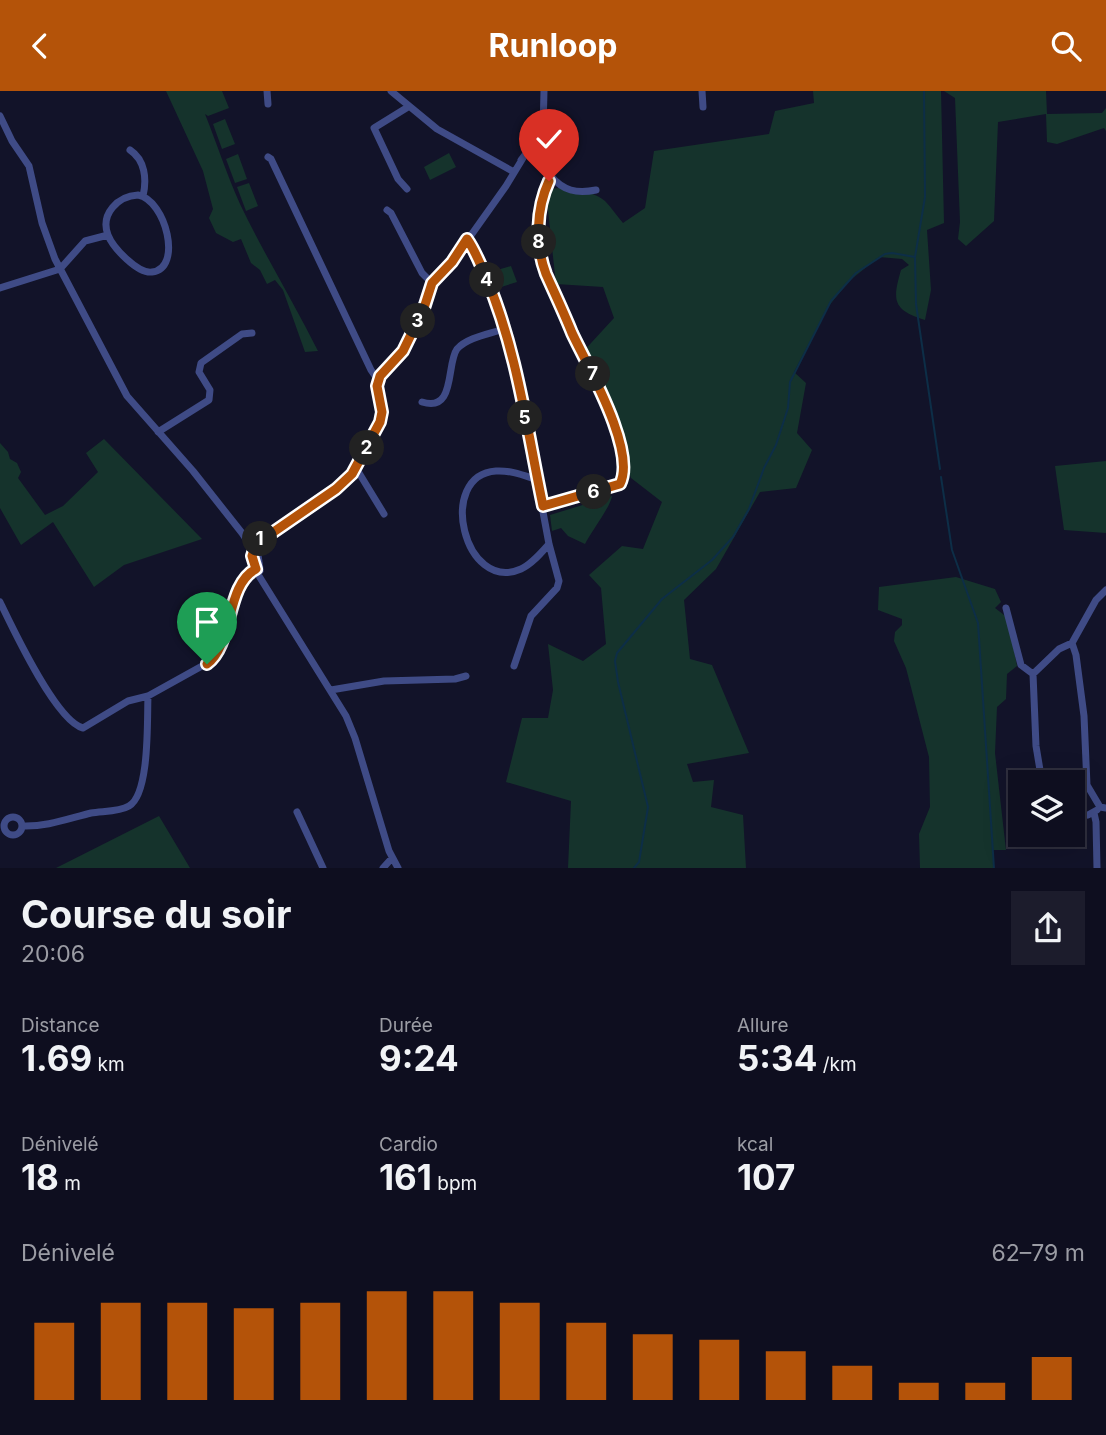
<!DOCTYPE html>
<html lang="fr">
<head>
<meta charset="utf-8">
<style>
  body { margin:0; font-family:Inter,sans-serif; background:#1c1c2c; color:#f1f3f6; height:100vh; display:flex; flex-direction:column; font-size:26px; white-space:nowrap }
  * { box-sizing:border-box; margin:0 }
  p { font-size:23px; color:#9b9ca4 }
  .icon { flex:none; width:38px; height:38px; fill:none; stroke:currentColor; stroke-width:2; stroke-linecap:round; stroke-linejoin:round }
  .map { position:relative; height:777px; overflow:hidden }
  .panel { display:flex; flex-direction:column; background:#0e0e1f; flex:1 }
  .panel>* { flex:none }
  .controls { position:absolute; left:1008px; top:679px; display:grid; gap:14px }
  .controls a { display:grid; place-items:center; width:77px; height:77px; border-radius:0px; background:#0e0e1f; box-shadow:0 7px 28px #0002,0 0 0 2px #2e2e3d; font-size:35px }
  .pin { position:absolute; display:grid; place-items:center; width:60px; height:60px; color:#fff; margin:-72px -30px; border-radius:50% 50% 50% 0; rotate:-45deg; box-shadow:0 0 7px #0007 }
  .pin .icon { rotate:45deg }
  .km { position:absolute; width:35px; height:35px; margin:-18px; border-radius:50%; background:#222; color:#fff; font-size:19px; line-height:35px; text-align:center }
  .round { display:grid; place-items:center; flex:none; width:74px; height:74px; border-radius:0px; background:#1c1c2c }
  .headline { display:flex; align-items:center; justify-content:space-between; height:119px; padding:0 21px }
  h1 { font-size:38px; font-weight:700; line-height:52px }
  .stats { display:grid; grid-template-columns:repeat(3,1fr); gap:10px; height:119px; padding:7px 21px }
  .stats div { display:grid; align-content:center }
  .stats b { font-size:35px; font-weight:700 }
  .stats small { font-size:19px; font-weight:400 }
  .stats p { font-size:19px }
  .chart { height:196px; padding:14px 21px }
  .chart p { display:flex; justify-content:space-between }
  .chart svg { width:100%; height:126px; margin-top:7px; stroke:#b45309; stroke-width:6 }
  header { display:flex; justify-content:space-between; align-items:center; height:91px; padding:0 21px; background:#b45309; color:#fff; font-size:32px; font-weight:700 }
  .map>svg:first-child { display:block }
  .green { fill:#15332c }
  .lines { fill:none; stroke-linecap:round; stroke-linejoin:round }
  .stream { stroke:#0d2e47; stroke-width:2 }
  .minor { stroke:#3f4b86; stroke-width:7 }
  .route-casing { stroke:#fff; stroke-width:14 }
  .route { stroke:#b45309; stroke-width:9 }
</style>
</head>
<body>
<header><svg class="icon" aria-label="back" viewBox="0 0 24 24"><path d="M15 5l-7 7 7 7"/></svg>Runloop<svg class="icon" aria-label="search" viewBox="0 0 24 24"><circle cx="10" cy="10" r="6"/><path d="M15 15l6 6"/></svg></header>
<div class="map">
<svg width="1106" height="777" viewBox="0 0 1106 777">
  <rect width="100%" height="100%" fill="#121329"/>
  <path class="green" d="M 166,0 L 222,0 L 229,17 L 208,25 L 205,23 C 217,53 227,84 240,113 C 264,163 293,210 318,260 L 305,261 L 283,199 L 275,189 L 267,193 L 260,179 L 251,172 L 241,148 L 233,151 L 216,142 L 209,127 L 213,118 L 203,80 Z
    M 813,0 L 941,0 L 944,132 L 927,139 L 931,199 L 925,229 C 893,219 892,210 901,179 L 909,174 L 902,168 L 879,166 L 849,190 L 828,216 L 794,281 L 806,292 L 797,342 L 812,359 L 796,397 L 760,401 L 716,478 L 684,509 L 690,568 L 712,574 L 749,662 L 687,673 L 693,691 L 714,689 L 711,716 L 743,724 L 746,777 L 568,777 L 571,710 L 506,691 L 522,627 L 548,627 L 553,599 L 548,553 L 583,570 L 606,553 L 601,497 L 589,484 L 622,455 L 643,458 L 662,411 L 631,387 L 605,313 L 580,264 L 614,227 L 603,196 L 556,193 L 546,101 C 559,91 594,100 605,110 C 611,116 617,125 623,132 L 645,117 L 654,60 L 769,43 L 775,20 L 814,12 Z
    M 944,0 L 1046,0 L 1047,23 L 1102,22 L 1106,17 L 1106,40 L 1104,37 L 1057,53 L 1047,51 L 1046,23 L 998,31 L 994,130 L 966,155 L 958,148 L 960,131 L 955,7 Z
    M 225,28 L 235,53 L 222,58 L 213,33 Z
    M 449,62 L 456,76 L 430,89 L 424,76 Z
    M 238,63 L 247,88 L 235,92 L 226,68 Z
    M 249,92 L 258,115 L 246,120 L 237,96 Z
    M 511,175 L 517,191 L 495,198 L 487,182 Z
    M 104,348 L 202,448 L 124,474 L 94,496 L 53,431 L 21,454 L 0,417 L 0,352 L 8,361 L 10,368 L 17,372 L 21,381 L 18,387 L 45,424 L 63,415 L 98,381 L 86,362 Z
    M 1106,370 L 1106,442 L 1064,439 L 1055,375 Z
    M 612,405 C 611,415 591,441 585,453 L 568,445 L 561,437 L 552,440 L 550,424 Z
    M 956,486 L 995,498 L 1001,511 L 995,517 L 1008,527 L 1017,575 L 1007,583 L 1006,608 L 997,616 L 995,662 L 1006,759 L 993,759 L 994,777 L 920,777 L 919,743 L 930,716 L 929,666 L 906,577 L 894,550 L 895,541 L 902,534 L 902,528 L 878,519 L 879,496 Z
    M 159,725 L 190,777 L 56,777 Z"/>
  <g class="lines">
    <path class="stream" d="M 915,167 L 916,213 L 940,378
      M 941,386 L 952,459 L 978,532 L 994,777
      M 634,777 L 639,771 L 648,716 L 618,591 L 615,570 L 617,562 L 662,508 L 712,469 L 733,446 L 749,418 L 764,377 L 776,354 L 788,317 L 790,291 L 831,210 L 856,182 L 885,163 L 892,162 L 915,166 L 925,106 L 924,0"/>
    <path class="minor" d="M 267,0 L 268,13
      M 391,0 L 437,38 L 514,81
      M 702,0 L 703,16
      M 0,25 L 12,50 L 29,75 L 42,132 L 55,168 L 127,305 L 193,380 L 242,442
      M 541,43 L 550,84 L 540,117 L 540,163 L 573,242 L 607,314 L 624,376 L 622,389 L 616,395 L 543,415
      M 130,59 C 145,69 147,88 143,105
      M 268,66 L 271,68 L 371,279 L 378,289
      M 521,69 L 543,40 L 544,0
      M 550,84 C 563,100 577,103 596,99
      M 407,98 L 398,88 L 374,37 L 408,16
      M 138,104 C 166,109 183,178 152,181 C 138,183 113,157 108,144 C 100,123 118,105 138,104 Z
      M 387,119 L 391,122 L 422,182 L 432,192
      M 467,148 L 490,197 L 504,238 L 522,309 L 549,453 L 559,490 L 557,497 L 531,525 L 514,575
      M 60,178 L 85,150 L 108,144
      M 437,184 L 452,171 L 506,95 L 523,67
      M 0,197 L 60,178
      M 422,311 C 456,322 446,273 457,258 C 468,246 490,243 504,238
      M 158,341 L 209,309 L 210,299 L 199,281 L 201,272 L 242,243 L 252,242
      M 356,377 L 384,423
      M 538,389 C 525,385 511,379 496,380 C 436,384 464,503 521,478 C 532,473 541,462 549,453
      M 256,458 L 252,457 L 242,442 L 256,448 L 261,453
      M 260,478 L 258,464 L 265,450
      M 0,511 C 13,538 56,630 83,637 L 128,610 L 148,605 L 211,570 L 220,558 L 239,500 L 248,485 L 256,478 L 260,480
      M 1006,517 L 1021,574 L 1033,583
      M 1072,552 L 1076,564 L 1084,625 L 1087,694 L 1100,716 L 1106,717
      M 1072,552 L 1096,509 L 1106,499
      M 331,599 L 384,590 L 455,588 L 466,585
      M 1042,691 L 1036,655 L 1033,583 L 1059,558 L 1072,552
      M 297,721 L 323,777
      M 1094,722 L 1096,731 L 1097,777
      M 1073,726 L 1088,724 L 1097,719
      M4 735a9 9 0 1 1 18 0a9 9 0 1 1-18 0Z
      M 22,735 C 46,736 67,728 91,722 C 102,720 119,721 129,715 C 150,703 147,628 148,605
      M 383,777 L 392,767
      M 398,777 L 389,760 L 355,647 L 346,625 L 259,485 C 253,473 249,462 259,450 L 336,398 L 356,377 L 381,331 L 381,321 L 377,301 L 380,285 L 407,254 L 424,217 L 430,197 L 440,183"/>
  </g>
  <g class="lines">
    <defs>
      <path id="route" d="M 207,573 C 234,553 225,494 256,478 L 252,465 L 256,453 L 336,398 L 352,383 L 380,331 L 382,321 L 377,295 L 380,285 L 403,260 L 424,217 L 432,192 L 452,171 L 467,148 C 475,159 480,173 486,186 C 517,259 527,339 543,415 L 620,393 C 637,360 587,274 572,242 C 564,222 555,203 546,183 C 535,154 536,118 549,90"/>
    </defs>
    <use href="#route" class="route-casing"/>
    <use href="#route" class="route"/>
  </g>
</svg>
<div class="controls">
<a><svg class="icon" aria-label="layers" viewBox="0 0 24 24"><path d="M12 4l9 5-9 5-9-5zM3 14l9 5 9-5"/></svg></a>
</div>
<div class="pin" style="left:207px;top:573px;background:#1e9e55"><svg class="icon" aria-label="arrive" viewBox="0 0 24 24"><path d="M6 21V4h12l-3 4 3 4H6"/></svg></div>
<div class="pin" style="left:549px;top:90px;background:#d93025"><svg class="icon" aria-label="check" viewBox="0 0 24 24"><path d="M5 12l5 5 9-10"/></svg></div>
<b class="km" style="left:260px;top:448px">1</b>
<b class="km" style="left:367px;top:357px">2</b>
<b class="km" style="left:418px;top:230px">3</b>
<b class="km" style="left:487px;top:189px">4</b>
<b class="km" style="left:525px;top:327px">5</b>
<b class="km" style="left:594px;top:401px">6</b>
<b class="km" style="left:593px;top:283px">7</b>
<b class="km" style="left:539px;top:151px">8</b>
</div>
<section class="panel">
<div class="headline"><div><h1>Course du soir</h1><p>20:06</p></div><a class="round"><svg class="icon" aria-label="share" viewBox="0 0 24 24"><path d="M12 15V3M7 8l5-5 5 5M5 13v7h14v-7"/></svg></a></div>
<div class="stats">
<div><p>Distance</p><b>1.69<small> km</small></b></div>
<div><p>Durée</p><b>9:24</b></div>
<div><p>Allure</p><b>5:34<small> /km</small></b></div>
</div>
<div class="stats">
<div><p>Dénivelé</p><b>18<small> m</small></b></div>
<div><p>Cardio</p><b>161<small> bpm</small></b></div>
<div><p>kcal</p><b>107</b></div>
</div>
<div class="chart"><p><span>Dénivelé</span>62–79 m</p>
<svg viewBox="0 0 160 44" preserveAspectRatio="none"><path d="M5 44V17M15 44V10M25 44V10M35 44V12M45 44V10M55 44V6M65 44V6M75 44V10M85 44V17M95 44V21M105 44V23M115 44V27M125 44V32M135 44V38M145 44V38M155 44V29"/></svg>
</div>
</section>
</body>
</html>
